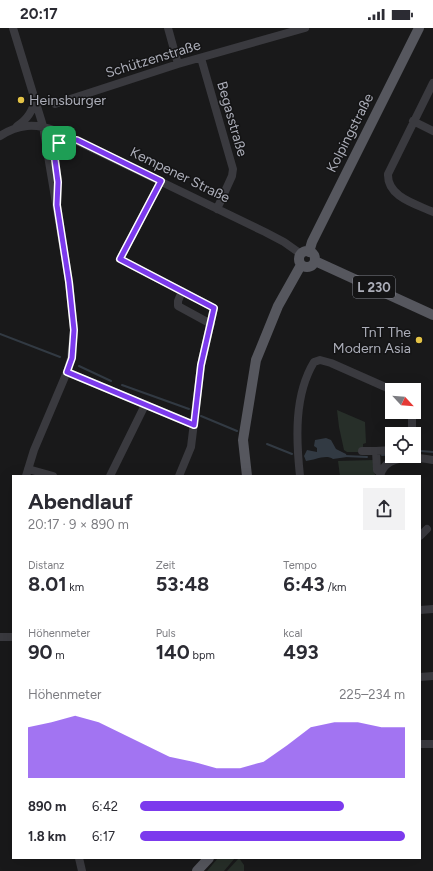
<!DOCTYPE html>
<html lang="de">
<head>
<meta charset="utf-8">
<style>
  body { margin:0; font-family:Figtree,sans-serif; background:#f2f2f3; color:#2b2b33; height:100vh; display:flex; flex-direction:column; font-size:15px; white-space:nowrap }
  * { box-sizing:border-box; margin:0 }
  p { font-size:13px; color:#7c7c81 }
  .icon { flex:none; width:22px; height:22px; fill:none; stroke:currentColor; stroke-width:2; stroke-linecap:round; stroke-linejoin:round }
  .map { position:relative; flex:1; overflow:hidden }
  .details { position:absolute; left:12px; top:447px; width:409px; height:384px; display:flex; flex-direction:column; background:#fff; border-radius:0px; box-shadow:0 4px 16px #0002 }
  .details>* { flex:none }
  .needle { width:26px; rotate:116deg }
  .tools { position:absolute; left:385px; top:355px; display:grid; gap:8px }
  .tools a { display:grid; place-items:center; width:36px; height:36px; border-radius:0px; background:#fff; box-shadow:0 4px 16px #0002; font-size:20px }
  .pin { position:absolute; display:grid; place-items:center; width:34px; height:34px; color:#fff; margin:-17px; border-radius:8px; box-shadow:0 2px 6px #0006 }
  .round { display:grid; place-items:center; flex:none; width:42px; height:42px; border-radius:0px; background:#f2f2f3 }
  .summary { display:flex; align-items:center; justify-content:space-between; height:68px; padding:0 16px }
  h1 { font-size:22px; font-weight:700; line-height:30px }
  .metrics { display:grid; grid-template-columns:repeat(3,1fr); gap:6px; height:68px; padding:4px 16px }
  .metrics div { display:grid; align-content:center }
  .metrics b { font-size:20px; font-weight:700 }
  .metrics small { font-size:11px; font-weight:400 }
  .metrics p { font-size:11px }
  .chart { height:112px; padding:8px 16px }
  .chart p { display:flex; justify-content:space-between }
  .chart svg { width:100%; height:72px; margin-top:4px; fill:#7c3aed; opacity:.7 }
  ul { padding:0 16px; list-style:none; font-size:13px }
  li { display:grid; grid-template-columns:64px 48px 1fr; align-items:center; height:30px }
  li i { height:10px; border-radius:5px; background:#7c3aed }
  .status { display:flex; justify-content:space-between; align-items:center; height:28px; padding:0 20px; background:#fff; direction:ltr }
  .status svg { height:11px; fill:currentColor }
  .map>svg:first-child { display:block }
  .green { fill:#272f29 }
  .water { fill:#323a43 }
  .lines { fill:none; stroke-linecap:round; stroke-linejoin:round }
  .stream { stroke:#323a43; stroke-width:2 }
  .minor { stroke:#3a3a3f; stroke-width:8 }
  .major { stroke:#56575e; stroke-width:10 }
  .route-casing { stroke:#fff; stroke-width:8 }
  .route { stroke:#7c3aed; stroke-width:5 }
  .poi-dot { fill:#e4c346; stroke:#141415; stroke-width:1.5 }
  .labels { text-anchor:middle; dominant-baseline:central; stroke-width:3; stroke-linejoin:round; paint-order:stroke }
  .shield { fill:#141415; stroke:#7e8088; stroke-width:1 }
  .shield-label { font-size:13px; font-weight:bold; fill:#acaeb9 }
  .street-label { font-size:14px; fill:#acaeb9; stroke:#141415 }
  .poi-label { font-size:14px; fill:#acaeb9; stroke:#141415; text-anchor:start }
</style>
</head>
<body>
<div class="status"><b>20:17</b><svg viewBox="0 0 49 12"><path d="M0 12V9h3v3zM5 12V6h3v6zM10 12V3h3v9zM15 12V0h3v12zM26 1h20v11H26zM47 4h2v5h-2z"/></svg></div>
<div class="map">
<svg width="433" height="843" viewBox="0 0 433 843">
  <rect width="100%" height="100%" fill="#19191a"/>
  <path class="green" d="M 337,382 L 365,394 L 366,415 L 363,416 L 363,424 L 347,424 L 344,422 L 339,399 Z
    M 374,432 L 375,448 L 340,448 L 338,433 Z
    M 218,830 L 235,830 L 224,843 L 207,843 Z
    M 239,830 L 244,837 L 244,843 L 227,843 Z"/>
  <path class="water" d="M 326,410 L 331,412 L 336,421 L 346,426 L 347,429 L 333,431 C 326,426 315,432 306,433 L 304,428 L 307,422 L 317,424 L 317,420 L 314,418 L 315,412 Z"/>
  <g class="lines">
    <path class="stream" d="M 0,306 L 60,329
      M 79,338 L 111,353
      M 122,357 L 189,381
      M 201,388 L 237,403
      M 267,416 L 292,426
      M 421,423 L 433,424
      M 382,427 L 392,426
      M 345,428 L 367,429"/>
    <path class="minor" d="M 13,0 L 43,98 L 69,253 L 74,302 L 71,330 L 67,344 L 34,422 L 26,448
      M 168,0 L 178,36
      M 201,30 L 233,141 L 232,148 L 217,181
      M 433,55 L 388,146 C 387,169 416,176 433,184
      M 55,76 L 178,36 L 305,0
      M 413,93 L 433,103
      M 17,98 C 28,91 32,83 36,71
      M 0,108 C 19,96 35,95 56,103 L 265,204 L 284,214 L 301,226
      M 58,152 C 55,131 46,112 75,112
      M 161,153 L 120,231 L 214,280 L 201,337 L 191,419 L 179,448
      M 182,263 L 178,273 L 178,278 L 211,296
      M 67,344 L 194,397
      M 412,384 L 412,406
      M 362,423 L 376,423
      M 28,441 L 53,448
      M 380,445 L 377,442 L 376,423 L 392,422
      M 110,448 L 145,377
      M 300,448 C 296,411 294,367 314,334 L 320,332 L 331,335 L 392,362
      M 380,448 C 385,425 417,429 433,432
      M 420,508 L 427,501
      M 420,582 L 433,581
      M 0,609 L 13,609
      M 420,649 L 433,648
      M 420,716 L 433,716
      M 79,830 L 82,843"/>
    <path class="major" d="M299 231a8 8 0 1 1 16 0a8 8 0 1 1-16 0Z
      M 309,224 L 312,214 L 419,0
      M 315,233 L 433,287
      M 247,448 L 243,412 L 256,332 L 278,278 L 301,237
      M 197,843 L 209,830"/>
  </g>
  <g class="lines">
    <defs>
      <path id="route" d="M 67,112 L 77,112 L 161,153 L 120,231 L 214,280 L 201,337 L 194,397 L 67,344 L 72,330 L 74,302 L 69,254 L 57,177 L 58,154 L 54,124 L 59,115 Z"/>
    </defs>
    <use href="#route" class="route-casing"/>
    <use href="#route" class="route"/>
  </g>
  <g class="poi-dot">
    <circle cx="21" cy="72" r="4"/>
    <circle cx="419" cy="312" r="4"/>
  </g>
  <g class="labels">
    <rect class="shield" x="353" y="248" width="42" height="22" rx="3"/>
    <g class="shield-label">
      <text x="374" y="259">L 230</text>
    </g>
    <g class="street-label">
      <text transform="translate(153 31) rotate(-17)">Schützenstraße</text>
      <text transform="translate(232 91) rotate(74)">Begasstraße</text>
      <text transform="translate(350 105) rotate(-63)">Kolpingstraße</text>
      <text transform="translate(180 147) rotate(26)">Kempener Straße</text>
    </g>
    <g class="poi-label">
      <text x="29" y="72">Heinsburger</text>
      <text x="411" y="304" text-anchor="end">TnT The<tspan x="411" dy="16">Modern Asia</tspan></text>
    </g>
  </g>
</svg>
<div class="tools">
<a><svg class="needle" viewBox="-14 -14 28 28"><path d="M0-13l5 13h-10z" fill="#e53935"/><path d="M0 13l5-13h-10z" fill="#7c7c81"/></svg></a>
<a><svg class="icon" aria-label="locate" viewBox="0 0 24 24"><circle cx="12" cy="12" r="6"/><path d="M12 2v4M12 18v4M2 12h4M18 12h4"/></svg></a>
</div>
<div class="pin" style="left:59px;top:115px;background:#1e9e55"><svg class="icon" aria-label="arrive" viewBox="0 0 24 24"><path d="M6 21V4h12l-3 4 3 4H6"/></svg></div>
<section class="details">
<div class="summary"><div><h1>Abendlauf</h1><p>20:17 · 9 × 890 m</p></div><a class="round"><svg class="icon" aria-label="share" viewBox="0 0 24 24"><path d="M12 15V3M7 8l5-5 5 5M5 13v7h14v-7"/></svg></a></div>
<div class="metrics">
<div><p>Distanz</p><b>8.01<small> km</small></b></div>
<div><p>Zeit</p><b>53:48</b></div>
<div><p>Tempo</p><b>6:43<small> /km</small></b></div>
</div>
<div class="metrics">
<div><p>Höhenmeter</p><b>90<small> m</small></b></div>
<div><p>Puls</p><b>140<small> bpm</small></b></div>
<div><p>kcal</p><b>493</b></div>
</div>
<div class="chart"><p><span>Höhenmeter</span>225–234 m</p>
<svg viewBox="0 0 160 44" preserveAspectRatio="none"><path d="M0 44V13L10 10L20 6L30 10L40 17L50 24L60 31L70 34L80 38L90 38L100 34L110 24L120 13L130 10L140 10L150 13L160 13V44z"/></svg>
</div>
<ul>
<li><b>890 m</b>6:42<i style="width:77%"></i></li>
<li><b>1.8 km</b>6:17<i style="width:100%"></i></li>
</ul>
</section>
</div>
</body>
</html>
